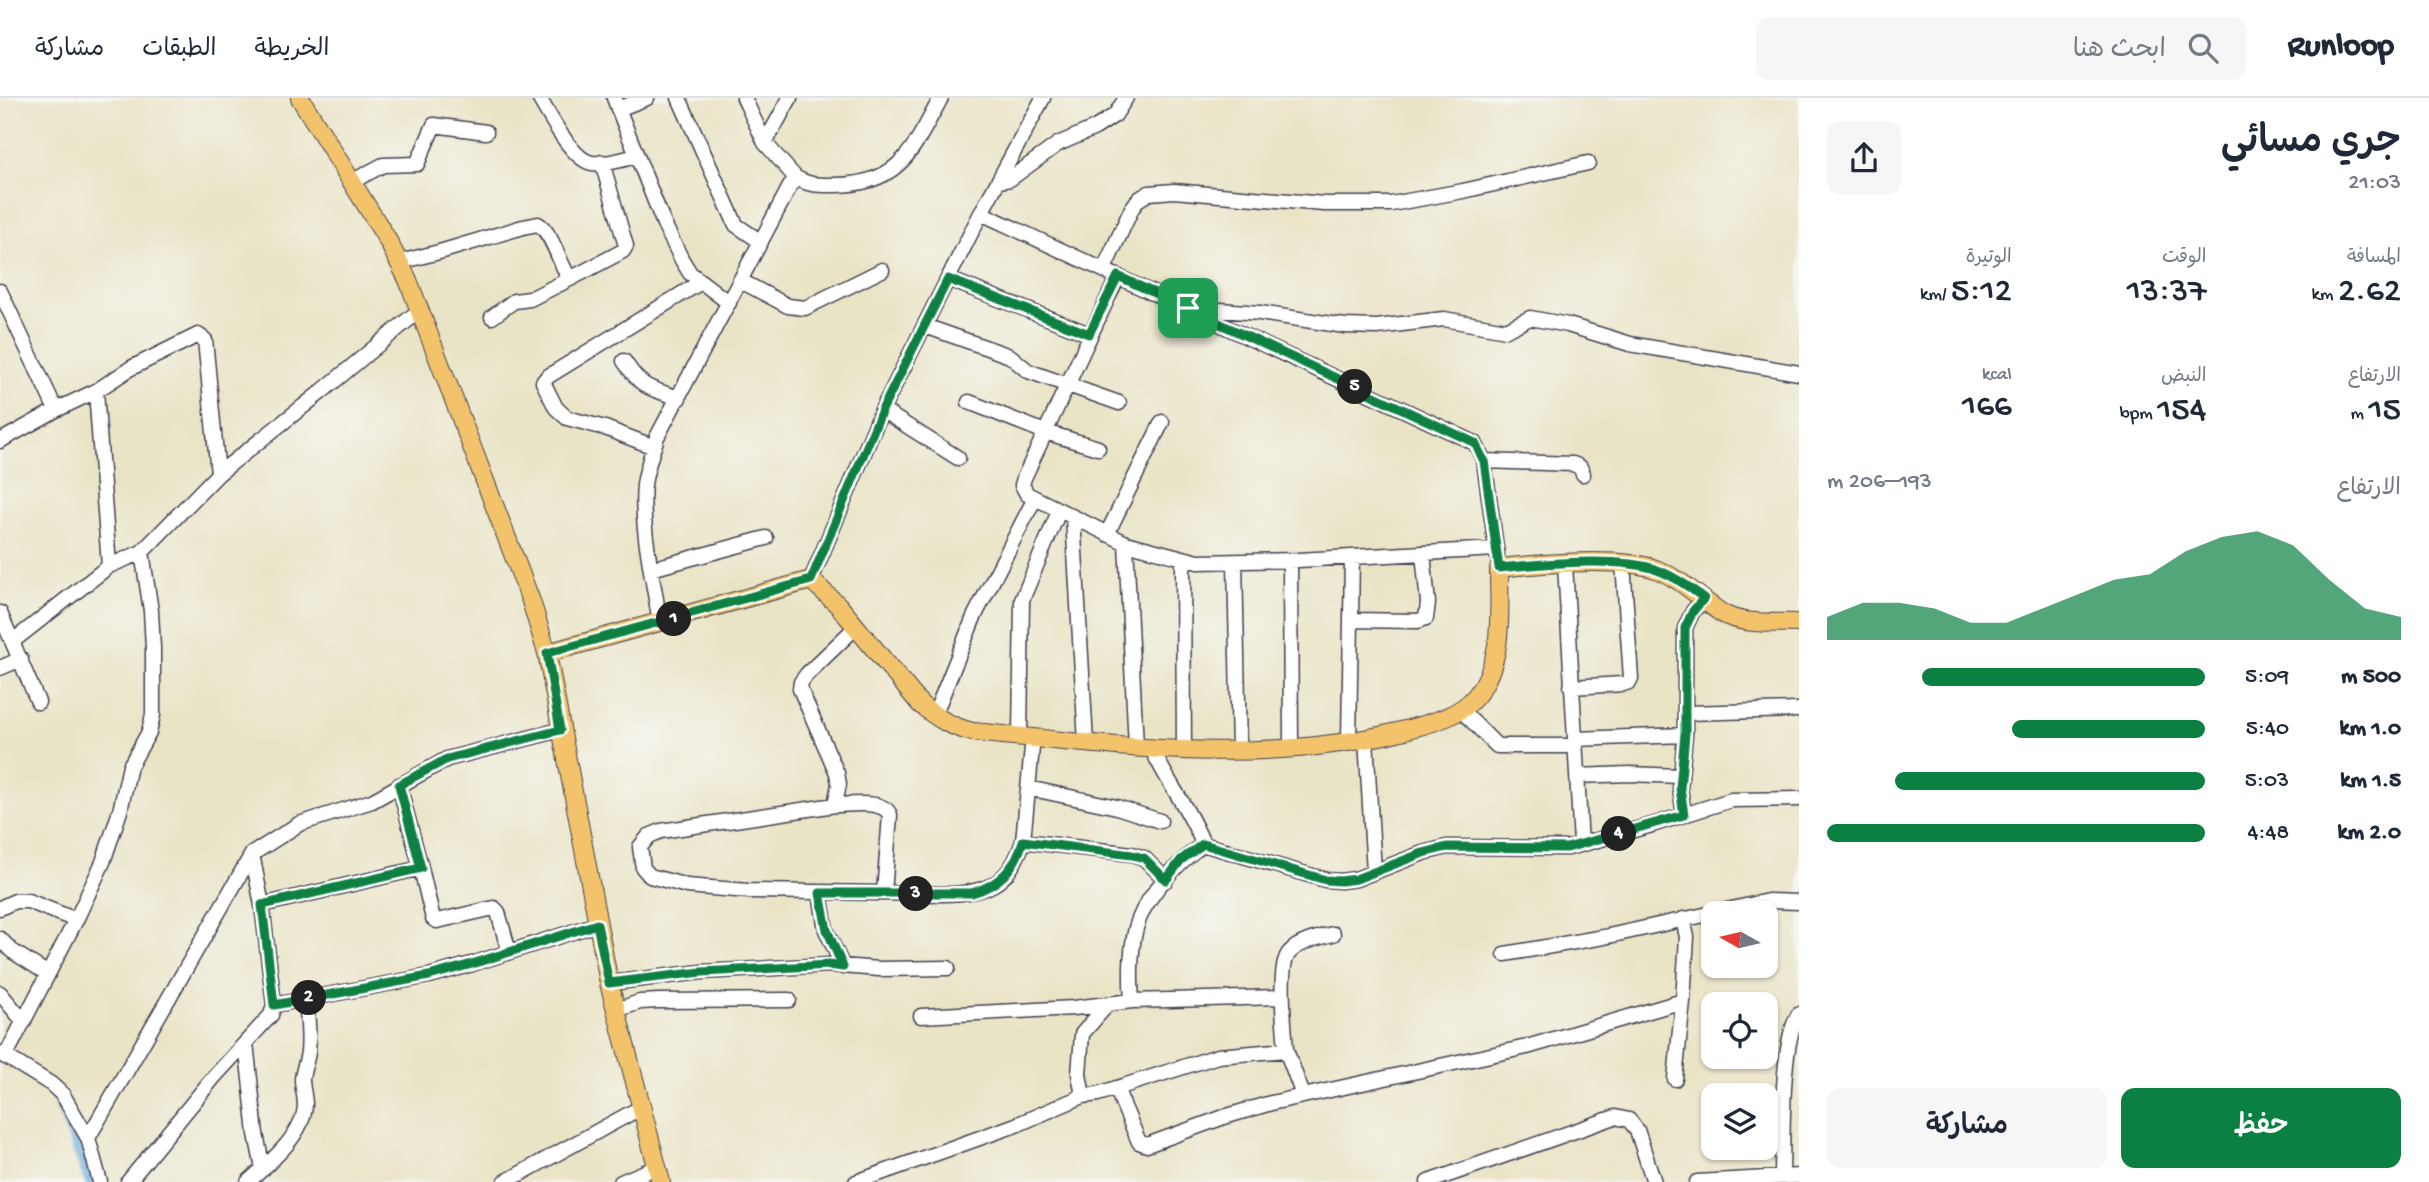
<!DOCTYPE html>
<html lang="ar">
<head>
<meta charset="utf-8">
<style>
  body { margin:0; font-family:"Gochi Hand","Playpen Sans Arabic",sans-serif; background:#f6f6f7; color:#1f2937; direction:rtl; height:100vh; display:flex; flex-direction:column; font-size:26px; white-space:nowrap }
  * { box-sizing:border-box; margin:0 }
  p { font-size:23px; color:#747a83 }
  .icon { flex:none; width:38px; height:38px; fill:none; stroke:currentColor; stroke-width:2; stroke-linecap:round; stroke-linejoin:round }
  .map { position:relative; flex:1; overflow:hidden; direction:ltr }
  .drawer { display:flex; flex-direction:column; background:#fff; width:630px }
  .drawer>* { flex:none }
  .needle { width:46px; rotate:278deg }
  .tools { position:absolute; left:1701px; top:803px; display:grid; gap:14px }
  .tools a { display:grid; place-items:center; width:77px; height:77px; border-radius:14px; background:#fff; box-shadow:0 2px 5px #0004; font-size:35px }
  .pin { position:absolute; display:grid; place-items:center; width:60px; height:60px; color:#fff; margin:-30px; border-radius:14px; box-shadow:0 4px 10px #0006 }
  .km { position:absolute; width:35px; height:35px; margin:-18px; border-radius:50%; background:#222; color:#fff; font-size:19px; line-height:35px; text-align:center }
  .round { display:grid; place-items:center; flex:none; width:74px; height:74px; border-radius:14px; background:#f6f6f7 }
  .summary { display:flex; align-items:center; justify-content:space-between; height:119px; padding:0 28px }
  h1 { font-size:38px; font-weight:600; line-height:52px }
  .metrics { display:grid; grid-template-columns:repeat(3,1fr); gap:10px; height:119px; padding:7px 28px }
  .metrics div { display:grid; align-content:center }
  .metrics b { font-size:35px; font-weight:600 }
  .metrics small { font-size:19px; font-weight:400 }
  .metrics p { font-size:19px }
  .chart { height:196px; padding:14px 28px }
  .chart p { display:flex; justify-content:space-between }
  .chart svg { width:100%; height:126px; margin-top:7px; fill:#0b8043; opacity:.7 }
  .cta { display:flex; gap:14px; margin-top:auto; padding:14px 28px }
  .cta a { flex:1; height:80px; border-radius:14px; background:#0b8043; color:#fff; font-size:28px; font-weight:600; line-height:80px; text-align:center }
  .cta a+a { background:#f6f6f7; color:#1f2937 }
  ul { padding:0 28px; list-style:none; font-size:23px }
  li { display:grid; grid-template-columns:112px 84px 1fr; align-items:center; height:52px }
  li i { height:18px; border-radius:9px; background:#0b8043 }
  header { display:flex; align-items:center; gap:42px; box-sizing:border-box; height:98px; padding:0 35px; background:#fff; border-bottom:2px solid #e0e1e3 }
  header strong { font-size:33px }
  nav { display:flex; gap:38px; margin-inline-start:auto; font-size:24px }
  .search { width:490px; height:63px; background:#f6f6f7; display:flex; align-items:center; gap:18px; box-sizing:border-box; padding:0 24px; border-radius:14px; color:#747a83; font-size:26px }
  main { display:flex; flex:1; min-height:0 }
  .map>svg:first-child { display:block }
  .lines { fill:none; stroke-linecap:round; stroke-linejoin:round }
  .canal { stroke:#66abdc; stroke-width:10 }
  .minor-casing { stroke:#403f50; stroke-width:17 }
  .major-casing { stroke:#403f50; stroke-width:20 }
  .minor { stroke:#fff; stroke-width:14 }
  .major { stroke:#f2c36a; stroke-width:18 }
  .route-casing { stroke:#fff; stroke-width:14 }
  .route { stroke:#0b8043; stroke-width:9 }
</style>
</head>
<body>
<header>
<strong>Runloop</strong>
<div class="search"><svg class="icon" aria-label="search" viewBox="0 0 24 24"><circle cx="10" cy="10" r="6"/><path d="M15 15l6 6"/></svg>ابحث هنا</div>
<nav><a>الخريطة</a><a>الطبقات</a><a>مشاركة</a></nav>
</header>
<main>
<section class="drawer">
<div class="summary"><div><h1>جري مسائي</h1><p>21:03</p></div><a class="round"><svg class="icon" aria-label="share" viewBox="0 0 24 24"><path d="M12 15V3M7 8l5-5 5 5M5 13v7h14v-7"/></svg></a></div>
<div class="metrics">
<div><p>المسافة</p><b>2.62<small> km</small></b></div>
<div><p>الوقت</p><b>13:37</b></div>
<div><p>الوتيرة</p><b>5:12<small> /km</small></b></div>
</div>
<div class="metrics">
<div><p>الارتفاع</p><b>15<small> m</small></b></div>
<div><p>النبض</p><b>154<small> bpm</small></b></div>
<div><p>kcal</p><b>166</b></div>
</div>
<div class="chart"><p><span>الارتفاع</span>193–206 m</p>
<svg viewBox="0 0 160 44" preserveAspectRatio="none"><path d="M0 44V36L10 31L20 31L30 33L40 38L50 38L60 33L70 28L80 23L90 21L100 13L110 8L120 6L130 11L140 23L150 33L160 36V44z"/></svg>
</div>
<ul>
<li><b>500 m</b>5:09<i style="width:75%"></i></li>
<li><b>1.0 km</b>5:40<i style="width:51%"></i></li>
<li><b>1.5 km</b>5:03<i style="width:82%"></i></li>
<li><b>2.0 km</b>4:48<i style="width:100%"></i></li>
</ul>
<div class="cta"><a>حفظ</a><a>مشاركة</a></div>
</section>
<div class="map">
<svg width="1799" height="1084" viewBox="0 0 1799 1084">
  <rect width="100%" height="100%" fill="#f6f6f2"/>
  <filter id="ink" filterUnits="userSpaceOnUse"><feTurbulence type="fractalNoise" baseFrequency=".0143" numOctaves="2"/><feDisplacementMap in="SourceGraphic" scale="14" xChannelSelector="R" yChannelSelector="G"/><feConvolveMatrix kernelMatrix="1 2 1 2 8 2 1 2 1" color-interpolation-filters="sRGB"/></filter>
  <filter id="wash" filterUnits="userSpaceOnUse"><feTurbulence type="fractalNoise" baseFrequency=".00686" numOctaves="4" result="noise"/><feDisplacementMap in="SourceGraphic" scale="28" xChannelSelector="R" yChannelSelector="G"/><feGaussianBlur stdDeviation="1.57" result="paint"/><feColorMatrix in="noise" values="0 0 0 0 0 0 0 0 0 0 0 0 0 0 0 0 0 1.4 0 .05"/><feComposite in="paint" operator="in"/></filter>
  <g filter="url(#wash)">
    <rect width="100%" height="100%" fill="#eae4c6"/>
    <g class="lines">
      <path class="canal" d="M 55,994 L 90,1084"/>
    </g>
  </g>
  <g filter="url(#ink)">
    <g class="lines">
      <defs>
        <path id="minor" d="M 539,0 C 549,16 572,62 592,65 C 606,67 623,61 637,58
          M 614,0 L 664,126 L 682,162 L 690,175 L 729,205
          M 679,0 L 736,127 L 761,144
          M 744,0 L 765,45 L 795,79
          M 618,11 L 647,0
          M 765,45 L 790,0
          M 998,83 L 1010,81 L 1058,46 L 1095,30 L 1115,17 L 1126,0
          M 351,84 L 383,67 L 417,66 L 434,27 L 486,34
          M 981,115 L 1475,345 L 1484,363 L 1497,457
          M 400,164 L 443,153 L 523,129 L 538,126 C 552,134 560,167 570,181 L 623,153 L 626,148 L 602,64
          M 1104,171 L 1132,110 L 1139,101 L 1149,95 L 1174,93 L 1324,106 L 1391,106 L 1463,93 L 1588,65
          M 1118,178 L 1024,380 L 1022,387 L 1027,396 L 1126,445 L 1198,464 L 1298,462 L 1496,451
          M 948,181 L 1089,236
          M 741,183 L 788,208 L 805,210 L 882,172
          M 0,193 L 56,312
          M 1193,210 L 1260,215 L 1345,228 L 1377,229 L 1444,221 L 1506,232 L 1530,220 L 1568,227 L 1630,246 L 1799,275
          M 492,219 L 514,203 L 530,201 L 570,181
          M 925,228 L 1010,258 L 1028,273 L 1119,305
          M 624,263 C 642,291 649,290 679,300
          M 96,293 L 109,468
          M 969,304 L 1045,334 L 1098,350
          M 882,312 L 958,360
          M 0,343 L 56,312 L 96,293 L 131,270 L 198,237 L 205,242 L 206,252 L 218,376
          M 654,349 L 605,330 L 567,320 L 556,310 L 543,284 L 547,279 L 701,184
          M 1484,363 L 1573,366 L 1580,369 L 1583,376
          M 1073,419 L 1086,645
          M 1107,436 L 1162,324
          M 1126,445 L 1136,649
          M 1183,462 L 1184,653
          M 1290,463 L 1291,650
          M 1235,464 L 1239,652
          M 1565,466 L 1581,746
          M 651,471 L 766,440
          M 811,482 L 882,312 L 981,115 L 1043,0
          M 0,515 L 38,604
          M 1351,522 L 1418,523 L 1426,520 L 1428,505 L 1423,455
          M 660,525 C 654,486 640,426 644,387 C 646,371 652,355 657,339 L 795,79 C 808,88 821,87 836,87 C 902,86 913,50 941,0
          M 857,528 L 807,576 L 801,584 L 800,591 L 837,675 L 839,686 L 835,707 L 661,733 L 649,738 L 640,749 L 643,770 L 650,778 L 687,788 L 748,793 L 943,796 C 985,796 1010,787 1023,743 L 1033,639
          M 13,543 L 109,468 L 142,454 L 218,376 L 320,295 L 421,211
          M 0,570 L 21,561
          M 1571,589 L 1623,586 L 1629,584 L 1631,580 L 1623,465
          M 1461,612 L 1497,648 L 1575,648
          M 1685,615 L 1799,612
          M 934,618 L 974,519 L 1035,400
          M 1685,637 L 1685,530 L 1693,513 L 1704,501
          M 1020,638 L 1022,502 L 1059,413
          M 1366,641 L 1374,774
          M 1575,641 L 1685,637 L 1680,690 L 1684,717
          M 1349,642 L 1352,459
          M 1152,651 C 1167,684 1190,712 1203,746 L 1326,782 L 1341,783 L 1356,781 L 1423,755 L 1447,749 L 1568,750 L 1652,727 L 1731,702 L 1799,701
          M 1577,678 L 1629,676 L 1680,678
          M 1028,690 L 1117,709 L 1160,723
          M 835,707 C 851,707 883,701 890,717 L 884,795
          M 1023,743 L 1132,756 L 1144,760 L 1166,782
          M 1203,746 C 1180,763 1150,793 1139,821 C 1130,843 1130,879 1132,903 L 1283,899
          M 421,770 L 433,821 L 437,823 L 494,810 L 498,814 L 509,854
          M 820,795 L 826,832 L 843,869
          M 262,807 L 421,770 L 399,687
          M 0,810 L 15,803 L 28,803 L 76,822
          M 0,841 L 12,853 L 48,876
          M 1505,856 L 1604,839 L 1768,803 L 1799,804
          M 609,885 L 702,874 L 829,867 L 879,871 L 948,870
          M 0,895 L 24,924
          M 1683,903 L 1687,839 L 1683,821
          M 274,907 L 429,878 L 472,866 L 597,826
          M 616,912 L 640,904 L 659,903 L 789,902
          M 921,918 L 1074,910 L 1132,903
          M 246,945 L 256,1036 L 263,1071
          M 1286,952 C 1285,932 1277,869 1289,855 C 1298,844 1320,839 1333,836
          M 0,955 L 51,986 L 63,997 L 88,1040
          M 5,959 L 76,822 L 103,764 L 120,713 L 130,668 L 149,634 L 153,617 L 153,550 L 151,513 L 142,454
          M 1116,990 L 1139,1044 L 1147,1047 L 1224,1019 L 1271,1005 L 1527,949 L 1683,903 L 1675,981
          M 1083,998 L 1079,976 L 1082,936 L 1107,907
          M 1782,1079 C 1783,1042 1780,943 1799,916
          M 100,1084 L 88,1040 L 252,756 L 299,726 L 372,703 L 447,661 L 560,632
          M 128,1084 L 214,979 L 271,917 L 274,907 L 262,807 L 252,756
          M 248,1084 C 268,1066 304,1037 305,1007 C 305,998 302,990 302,981 C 303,971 307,963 308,954 C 310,937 307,918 306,900
          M 505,1084 L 640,1010
          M 621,1084 L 657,1069
          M 856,1084 L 1016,1027 L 1083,998 L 1098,996 L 1218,958 L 1286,952 L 1303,997
          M 1428,1084 L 1615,1019 L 1629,1022 L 1637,1032 L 1654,1084
          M 1697,1084 L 1799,1078"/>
        <path id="major" d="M 300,0 L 387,141 L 408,182 L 531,503 L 547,555 L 609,885 L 661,1084
          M 547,555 L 811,482 L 838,507 L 920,606 C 937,620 951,629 973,634 C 1116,648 1264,669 1405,632 C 1430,625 1459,619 1476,598 C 1505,561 1499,514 1499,470 C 1539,466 1622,458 1658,472 C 1683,482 1699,500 1720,514 C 1740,528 1776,524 1799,525"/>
      </defs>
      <use href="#minor" class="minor-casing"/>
      <use href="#major" class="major-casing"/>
      <use href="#minor" class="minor"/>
      <use href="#major" class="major"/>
    </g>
  </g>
  <g class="lines" filter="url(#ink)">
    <defs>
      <path id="route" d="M 1118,178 L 1475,345 L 1484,363 L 1499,470 C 1539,466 1620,458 1657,472 C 1674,478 1689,489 1704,500 L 1693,513 L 1685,530 L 1685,636 L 1680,690 L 1684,717 L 1567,750 L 1447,749 L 1423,755 L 1356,781 L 1341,783 L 1326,782 L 1203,746 L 1181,762 L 1166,782 L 1144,760 L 1132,757 L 1023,743 C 1015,771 999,787 972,795 L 820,795 L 827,832 L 843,869 L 829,867 L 702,874 L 609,885 L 597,826 L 472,866 L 429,878 L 274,907 L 262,807 L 421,770 L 399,687 L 447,661 L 560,632 L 547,555 L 811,482 L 882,312 L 948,181 L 1089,236 Z"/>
    </defs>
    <use href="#route" class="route-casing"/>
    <use href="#route" class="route"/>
  </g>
</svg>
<div class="tools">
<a><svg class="needle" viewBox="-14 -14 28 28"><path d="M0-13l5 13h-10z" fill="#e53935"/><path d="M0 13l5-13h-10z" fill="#747a83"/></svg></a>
<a><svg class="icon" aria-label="locate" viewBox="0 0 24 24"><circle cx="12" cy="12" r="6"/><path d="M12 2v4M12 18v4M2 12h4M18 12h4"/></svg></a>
<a><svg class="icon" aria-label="layers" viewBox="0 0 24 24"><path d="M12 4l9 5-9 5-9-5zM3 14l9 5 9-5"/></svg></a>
</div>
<div class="pin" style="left:1188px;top:210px;background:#1e9e55"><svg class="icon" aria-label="arrive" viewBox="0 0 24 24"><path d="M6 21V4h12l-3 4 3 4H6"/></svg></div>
<b class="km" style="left:674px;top:521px">1</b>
<b class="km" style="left:309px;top:900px">2</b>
<b class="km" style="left:916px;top:796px">3</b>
<b class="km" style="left:1619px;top:736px">4</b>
<b class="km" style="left:1355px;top:289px">5</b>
</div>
</main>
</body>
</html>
